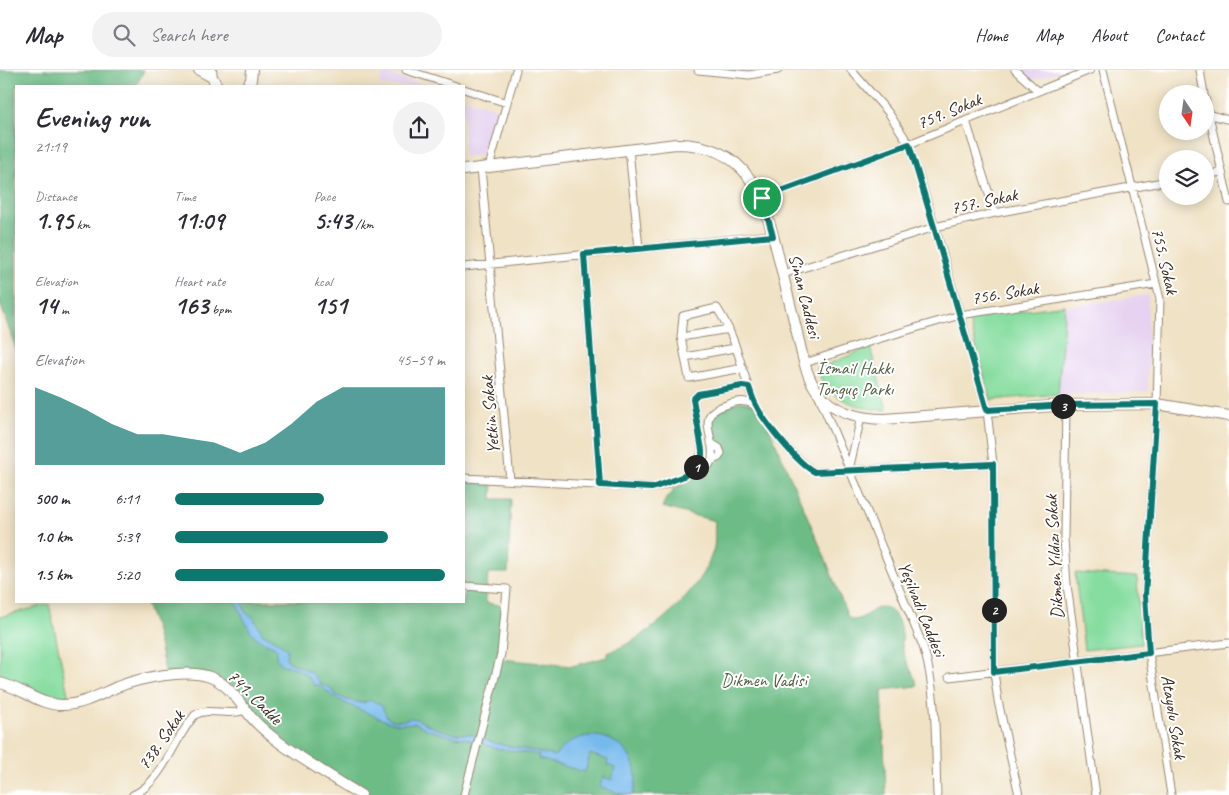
<!DOCTYPE html>
<html lang="en">
<head>
<meta charset="utf-8">
<style>
  body { margin:0; font-family:Caveat,sans-serif; background:#f2f2f3; color:#2b2b33; height:100vh; display:flex; flex-direction:column; font-size:19px; white-space:nowrap }
  * { box-sizing:border-box; margin:0 }
  p { font-size:16px; color:#7c7c81 }
  .icon { flex:none; width:28px; height:28px; fill:none; stroke:currentColor; stroke-width:2; stroke-linecap:round; stroke-linejoin:round }
  .map { position:relative; flex:1; overflow:hidden }
  .details { position:absolute; left:15px; top:15px; width:450px; height:518px; display:flex; flex-direction:column; background:#fff; border-radius:0px; box-shadow:0 2px 12px #0003 }
  .details>* { flex:none }
  .needle { width:32px; rotate:167deg }
  .fabs { position:absolute; left:1159px; top:15px; display:grid; gap:10px }
  .fabs a { display:grid; place-items:center; width:55px; height:55px; border-radius:50%; background:#fff; box-shadow:0 2px 12px #0003; font-size:25px }
  .pin { position:absolute; display:grid; place-items:center; width:42px; height:42px; color:#fff; margin:-21px; border:2px solid #fff; border-radius:50%; box-shadow:0 1px 5px #0007 }
  .km { position:absolute; width:25px; height:25px; margin:-12px; border-radius:50%; background:#222; color:#fff; font-size:14px; line-height:25px; text-align:center }
  .round { display:grid; place-items:center; flex:none; width:52px; height:52px; border-radius:26px; background:#f2f2f3 }
  .headline { display:flex; align-items:center; justify-content:space-between; height:85px; padding:0 20px }
  h1 { font-size:28px; font-weight:700; line-height:38px }
  .stats { display:grid; grid-template-columns:repeat(3,1fr); gap:8px; height:85px; padding:5px 20px }
  .stats div { display:grid; align-content:center }
  .stats b { font-size:25px; font-weight:700 }
  .stats small { font-size:14px; font-weight:400 }
  .stats p { font-size:14px }
  .chart { height:140px; padding:10px 20px }
  .chart p { display:flex; justify-content:space-between }
  .chart svg { width:100%; height:90px; margin-top:5px; fill:#0f766e; opacity:.7 }
  ul { padding:0 20px; list-style:none; font-size:16px }
  li { display:grid; grid-template-columns:80px 60px 1fr; align-items:center; height:38px }
  li i { height:12px; border-radius:6px; background:#0f766e }
  header { display:flex; align-items:center; gap:30px; box-sizing:border-box; height:70px; padding:0 25px; background:#fff; border-bottom:1px solid #e1e1e2 }
  header strong { font-size:24px }
  nav { display:flex; gap:28px; margin-inline-start:auto; font-size:18px }
  .search { width:350px; height:45px; background:#f2f2f3; display:flex; align-items:center; gap:12px; box-sizing:border-box; padding:0 18px; border-radius:28px; color:#7c7c81; font-size:19px }
  .map>svg:first-child { display:block }
  .built { fill:#e6d2f0 }
  .green { fill:#87dda0; stroke:#61845f }
  .forest { fill:#6dbc86; stroke:#547352 }
  .water { fill:#76baec; stroke:#587285 }
  .lines { fill:none; stroke-linecap:round; stroke-linejoin:round }
  .street-casing { stroke:#968672; stroke-width:9 }
  .secondary-casing { stroke:#968672; stroke-width:12 }
  .street { stroke:#fff; stroke-width:7 }
  .secondary { stroke:#fff; stroke-width:10 }
  .route-casing { stroke:#fff; stroke-width:10 }
  .route { stroke:#0f766e; stroke-width:6 }
  .labels { text-anchor:middle; dominant-baseline:central; stroke-width:4; stroke-linejoin:round; paint-order:stroke }
  .street-label { font-size:18px; fill:#3b2a1e; stroke:#fff }
  .park-label { font-size:18px; fill:#526045; stroke:#fff }
</style>
</head>
<body>
<header>
<strong>Map</strong>
<div class="search"><svg class="icon" aria-label="search" viewBox="0 0 24 24"><circle cx="10" cy="10" r="6"/><path d="M15 15l6 6"/></svg>Search here</div>
<nav><a>Home</a><a>Map</a><a>About</a><a>Contact</a></nav>
</header>
<div class="map">
<svg width="1229" height="725" viewBox="0 0 1229 725">
  <rect width="100%" height="100%" fill="#fff"/>
  <filter id="ink" filterUnits="userSpaceOnUse"><feTurbulence type="fractalNoise" baseFrequency=".02" numOctaves="2"/><feDisplacementMap in="SourceGraphic" scale="10" xChannelSelector="R" yChannelSelector="G"/><feConvolveMatrix kernelMatrix="1 2 1 2 8 2 1 2 1" color-interpolation-filters="sRGB"/></filter>
  <filter id="wash" filterUnits="userSpaceOnUse"><feTurbulence type="fractalNoise" baseFrequency=".0096" numOctaves="4" result="noise"/><feDisplacementMap in="SourceGraphic" scale="20" xChannelSelector="R" yChannelSelector="G"/><feGaussianBlur stdDeviation="1.12" result="paint"/><feColorMatrix in="noise" values="0 0 0 0 0 0 0 0 0 0 0 0 0 0 0 0 0 1.4 0 .05"/><feComposite in="paint" operator="in"/></filter>
  <g filter="url(#wash)">
    <rect width="100%" height="100%" fill="#f0e2c5"/>
    <path class="built" d="M 1021,0 L 1062,0 L 1040,8 L 1030,10 Z
      M 383,3 L 426,16 L 379,16 Z
      M 464,28 L 500,39 L 485,85 L 464,87 Z
      M 1148,225 L 1148,322 L 1057,325 L 1064,237 Z"/>
    <path class="green" d="M 1065,235 L 1058,324 L 991,330 L 969,251 L 974,247 Z
      M 870,277 L 887,340 C 859,340 825,328 817,299 Z
      M 1075,503 L 1137,507 L 1141,574 L 1084,580 Z
      M 49,534 L 70,634 L 61,635 L 0,613 L 0,547 Z"/>
    <path class="forest" d="M 0,0 L 144,0 L 136,16 L 16,16 L 16,279 L 0,233 Z
      M 740,331 L 755,335 L 768,355 L 826,490 L 847,545 L 850,549 C 863,553 871,537 883,537 C 894,538 901,554 902,564 C 903,568 901,572 902,576 C 904,589 913,603 918,616 L 882,620 L 886,725 L 361,725 L 306,691 L 216,610 L 166,605 L 156,561 L 145,531 L 464,531 L 464,409 L 493,410 L 492,429 L 511,429 L 508,503 L 488,503 L 486,533 L 506,536 L 500,589 L 572,596 L 607,587 L 607,583 C 647,569 700,523 713,481 C 716,472 714,460 715,451 L 662,437 L 667,427 L 673,423 L 672,420 L 703,403 L 710,395 L 710,343 Z"/>
    <path class="water" d="M 235,531 L 242,531 L 246,543 L 253,547 L 263,564 L 277,571 L 287,579 L 286,588 L 288,591 L 312,603 L 321,614 L 330,618 L 336,625 L 347,630 L 363,633 L 370,630 C 384,635 381,636 387,647 L 391,650 L 401,651 L 411,648 L 417,649 L 432,657 L 455,664 L 473,664 L 494,673 L 555,686 C 587,643 650,675 633,725 C 621,725 611,720 600,717 L 603,707 L 612,710 L 615,698 L 607,695 L 608,690 L 590,684 L 585,702 L 538,689 L 539,685 L 495,678 L 475,671 L 471,671 L 469,669 L 454,667 L 429,660 L 415,653 L 401,654 L 391,653 L 347,634 L 332,626 L 321,616 L 314,615 C 307,603 296,596 282,595 L 276,588 L 277,579 C 272,574 265,574 259,570 C 246,561 243,543 235,531 Z"/>
  </g>
  <g filter="url(#ink)">
    <g class="lines">
      <defs>
        <path id="street" d="M 406,0 L 456,16
          M 698,0 L 749,5 L 778,0
          M 851,0 L 888,42 L 909,74 L 935,157 L 987,340 L 993,394 L 994,602 L 998,631 L 1019,725
          M 1015,0 L 1038,21
          M 1103,0 L 1160,229 L 1157,334 L 1145,526 L 1149,583 L 1171,725
          M 1200,0 L 1204,24
          M 464,19 L 507,33
          M 1205,28 L 1229,132
          M 1208,44 L 1229,50
          M 966,51 L 995,143
          M 629,80 L 639,178
          M 489,97 L 516,0
          M 481,98 L 510,410
          M 1205,105 L 1221,102
          M 762,128 L 909,74 L 1090,0
          M 584,184 L 600,415
          M 464,197 L 773,165
          M 783,204 L 935,157 L 995,143 L 1168,111
          M 681,267 L 729,259
          M 685,287 L 735,278
          M 805,293 L 878,269 L 960,245 L 1156,214
          M 743,298 L 689,308 L 681,267 L 683,246 L 717,238 C 721,244 725,251 728,258 C 740,282 744,310 755,334 C 764,354 793,386 810,399 L 815,402 L 993,394
          M 819,326 L 923,576 C 938,624 935,675 937,725
          M 1066,335 L 1064,468 L 1067,515 L 1096,725
          M 711,391 L 719,387 L 721,383 L 719,378 L 711,373
          M 849,400 L 861,347
          M 703,403 C 707,398 712,393 712,386 C 715,365 694,344 726,335 C 737,331 744,330 755,335
          M 464,408 L 652,418 C 673,414 700,402 702,380 L 693,329 L 698,324 L 742,316 L 749,317
          M 949,607 L 1229,573
          M 133,725 C 163,712 174,668 195,645 C 208,637 227,646 242,641 L 244,638
          M 464,725 L 501,584 L 507,519 L 464,516"/>
        <path id="secondary" d="M 199,0 L 212,7
          M 211,0 L 212,7 L 217,16
          M 247,16 L 251,10 L 252,0
          M 464,100 L 676,74 C 750,74 764,128 779,189 C 785,215 792,241 798,267 C 802,284 806,306 817,321 C 832,342 860,349 885,349 L 1066,335 L 1157,334 L 1229,346
          M 0,613 C 22,618 40,636 64,635 C 84,634 99,625 117,617 C 140,608 186,598 210,607 C 227,613 237,629 248,643 C 255,653 265,661 275,669 C 302,690 332,707 361,725"/>
      </defs>
      <use href="#street" class="street-casing"/>
      <use href="#secondary" class="secondary-casing"/>
      <use href="#street" class="street"/>
      <use href="#secondary" class="secondary"/>
    </g>
  </g>
  <g class="lines" filter="url(#ink)">
    <defs>
      <path id="route" d="M 909,74 L 934,157 L 987,340 L 1066,335 L 1157,334 L 1145,526 L 1149,583 L 994,602 L 993,394 L 815,402 C 799,395 764,352 756,335 C 753,330 751,323 749,317 L 742,316 L 698,324 L 693,329 L 702,380 L 702,387 L 695,398 L 684,406 L 658,416 L 652,418 L 600,415 L 584,184 L 773,166 L 762,128 Z"/>
    </defs>
    <use href="#route" class="route-casing"/>
    <use href="#route" class="route"/>
  </g>
  <g class="labels">
    <g class="street-label">
      <text transform="translate(949 41) rotate(-22)">759. Sokak</text>
      <text transform="translate(984 131) rotate(-12)">757. Sokak</text>
      <text transform="translate(1165 191) rotate(77)">755. Sokak</text>
      <text transform="translate(1005 223) rotate(-9)">756. Sokak</text>
      <text transform="translate(805 226) rotate(76)">Sinan Caddesi</text>
      <text transform="translate(490 345) rotate(-95)">Yetkin Sokak</text>
      <text transform="translate(1054 487) rotate(-93)">Dikmen Yıldızı Sokak</text>
      <text transform="translate(922 539) rotate(68)">Yeşilvadi Caddesi</text>
      <text transform="translate(255 627) rotate(45)">741. Cadde</text>
      <text transform="translate(1174 647) rotate(81)">Atayolu Sokak</text>
      <text transform="translate(161 670) rotate(-55)">738. Sokak</text>
    </g>
    <g class="park-label">
      <text x="855" y="298">İsmail Hakkı<tspan x="855" dy="21">Tonguç Parkı</tspan></text>
      <text x="764" y="610">Dikmen Vadisi</text>
    </g>
  </g>
</svg>
<div class="fabs">
<a><svg class="needle" viewBox="-14 -14 28 28"><path d="M0-13l5 13h-10z" fill="#e53935"/><path d="M0 13l5-13h-10z" fill="#7c7c81"/></svg></a>
<a><svg class="icon" aria-label="layers" viewBox="0 0 24 24"><path d="M12 4l9 5-9 5-9-5zM3 14l9 5 9-5"/></svg></a>
</div>
<div class="pin" style="left:762px;top:128px;background:#1e9e55"><svg class="icon" aria-label="arrive" viewBox="0 0 24 24"><path d="M6 21V4h12l-3 4 3 4H6"/></svg></div>
<b class="km" style="left:696px;top:397px">1</b>
<b class="km" style="left:994px;top:540px">2</b>
<b class="km" style="left:1063px;top:336px">3</b>
<section class="details">
<div class="headline"><div><h1>Evening run</h1><p>21:19</p></div><a class="round"><svg class="icon" aria-label="share" viewBox="0 0 24 24"><path d="M12 15V3M7 8l5-5 5 5M5 13v7h14v-7"/></svg></a></div>
<div class="stats">
<div><p>Distance</p><b>1.95<small> km</small></b></div>
<div><p>Time</p><b>11:09</b></div>
<div><p>Pace</p><b>5:43<small> /km</small></b></div>
</div>
<div class="stats">
<div><p>Elevation</p><b>14<small> m</small></b></div>
<div><p>Heart rate</p><b>163<small> bpm</small></b></div>
<div><p>kcal</p><b>151</b></div>
</div>
<div class="chart"><p><span>Elevation</span>45–59 m</p>
<svg viewBox="0 0 160 44" preserveAspectRatio="none"><path d="M0 44V6L10 11L20 17L30 24L40 29L50 29L60 31L70 33L80 38L90 33L100 24L110 13L120 6L130 6L140 6L150 6L160 6V44z"/></svg>
</div>
<ul>
<li><b>500 m</b>6:11<i style="width:55%"></i></li>
<li><b>1.0 km</b>5:39<i style="width:79%"></i></li>
<li><b>1.5 km</b>5:20<i style="width:100%"></i></li>
</ul>
</section>
</div>
</body>
</html>
